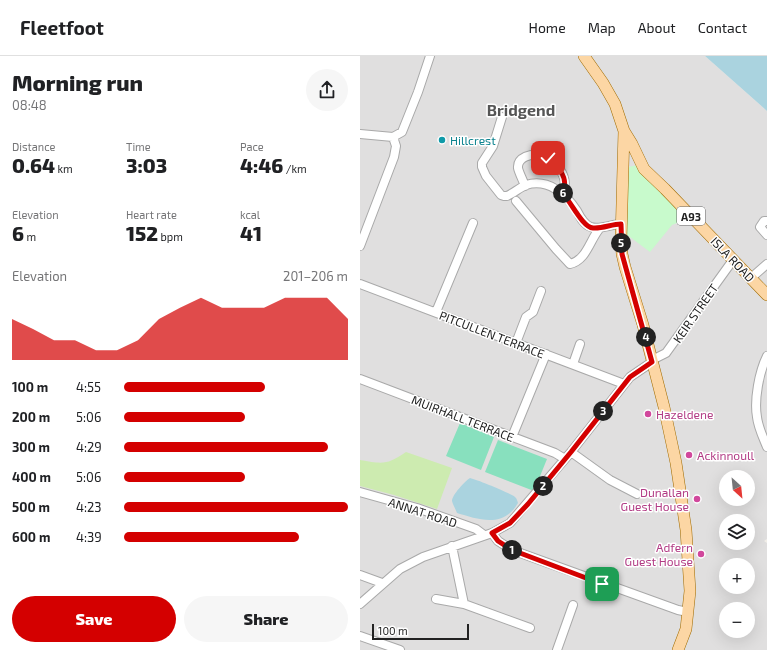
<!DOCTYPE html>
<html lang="en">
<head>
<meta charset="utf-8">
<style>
  body { margin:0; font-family:"Exo 2",sans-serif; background:#f6f6f6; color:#202124; height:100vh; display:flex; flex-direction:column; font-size:15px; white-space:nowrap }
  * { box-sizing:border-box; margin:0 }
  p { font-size:13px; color:#757577 }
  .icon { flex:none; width:22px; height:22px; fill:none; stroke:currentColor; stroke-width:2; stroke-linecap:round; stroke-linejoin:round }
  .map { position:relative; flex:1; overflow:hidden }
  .side { display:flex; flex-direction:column; background:#fff; width:360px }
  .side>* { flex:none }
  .needle { width:26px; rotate:153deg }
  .fabs { position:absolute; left:359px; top:414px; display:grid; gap:8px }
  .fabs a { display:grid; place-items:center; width:36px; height:36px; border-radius:50%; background:#fff; box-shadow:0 4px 16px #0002; font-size:20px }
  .scale { position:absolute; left:12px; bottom:10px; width:97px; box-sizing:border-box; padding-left:4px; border:2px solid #222; border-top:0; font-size:11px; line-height:14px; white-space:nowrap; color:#222; -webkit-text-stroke:3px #fff; paint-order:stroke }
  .pin { position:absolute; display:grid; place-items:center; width:34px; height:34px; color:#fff; margin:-17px; border-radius:8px; box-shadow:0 2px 6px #0006 }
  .km { position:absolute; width:20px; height:20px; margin:-10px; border-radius:50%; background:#222; color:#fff; font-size:11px; line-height:20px; text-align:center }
  .round { display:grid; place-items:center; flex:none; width:42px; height:42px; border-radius:21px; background:#f6f6f6 }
  .overview { display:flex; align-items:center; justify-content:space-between; height:68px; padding:0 12px }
  h1 { font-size:22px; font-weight:800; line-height:30px }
  .metrics { display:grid; grid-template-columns:repeat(3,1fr); gap:6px; height:68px; padding:4px 12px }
  .metrics div { display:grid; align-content:center }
  .metrics b { font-size:20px; font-weight:800 }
  .metrics small { font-size:11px; font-weight:400 }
  .metrics p { font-size:11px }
  .chart { height:112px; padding:8px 12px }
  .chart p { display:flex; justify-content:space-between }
  .chart svg { width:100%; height:72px; margin-top:4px; fill:#d40000; opacity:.7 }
  .primary-button { display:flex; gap:8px; margin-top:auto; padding:8px 12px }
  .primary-button a { flex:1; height:46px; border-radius:24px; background:#d40000; color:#fff; font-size:16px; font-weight:800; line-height:46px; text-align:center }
  .primary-button a+a { background:#f6f6f6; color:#202124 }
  ul { padding:0 12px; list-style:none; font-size:13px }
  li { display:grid; grid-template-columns:64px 48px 1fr; align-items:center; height:30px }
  li i { height:10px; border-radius:5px; background:#d40000 }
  header { display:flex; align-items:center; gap:24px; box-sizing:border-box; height:56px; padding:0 20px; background:#fff; border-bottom:1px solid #e0e0e0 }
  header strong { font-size:19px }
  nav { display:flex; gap:22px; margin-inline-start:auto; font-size:14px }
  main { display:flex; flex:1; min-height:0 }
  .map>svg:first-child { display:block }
  .residential { fill:#e0dfdf; fill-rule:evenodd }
  .grass { fill:#cdebb0 }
  .park { fill:#c8facc }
  .pitch { fill:#88e0be }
  .water { fill:#aad3df }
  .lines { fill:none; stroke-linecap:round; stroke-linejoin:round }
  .minor-casing { stroke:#a9a9a9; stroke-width:10 }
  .major-casing { stroke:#a06b00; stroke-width:12 }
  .minor { stroke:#fff; stroke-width:8 }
  .major { stroke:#fcd6a4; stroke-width:11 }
  .route-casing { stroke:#fff; stroke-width:8 }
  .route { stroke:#d40000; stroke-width:5 }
  .culture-dot { fill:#0f9aa8; stroke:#fff; stroke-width:1.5 }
  .hotel-dot { fill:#d1479c; stroke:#fff; stroke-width:1.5 }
  .labels { text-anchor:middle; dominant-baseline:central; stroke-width:3; stroke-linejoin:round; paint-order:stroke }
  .shield { fill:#fff; stroke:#646464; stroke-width:1 }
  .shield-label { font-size:11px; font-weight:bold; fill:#222 }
  .culture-label { font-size:12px; fill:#0d838f; stroke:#fff; text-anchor:start }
  .street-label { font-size:12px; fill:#222; stroke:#fff }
  .hotel-label { font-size:12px; fill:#b23c85; stroke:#fff; text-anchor:start }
  .district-label { font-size:16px; font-weight:bold; fill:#555; stroke:#fff }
</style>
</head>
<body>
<header>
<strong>Fleetfoot</strong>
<nav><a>Home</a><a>Map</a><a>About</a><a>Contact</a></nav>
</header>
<main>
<section class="side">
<div class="overview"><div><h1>Morning run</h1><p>08:48</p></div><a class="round"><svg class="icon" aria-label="share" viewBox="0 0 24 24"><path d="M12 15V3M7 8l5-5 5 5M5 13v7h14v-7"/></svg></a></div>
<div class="metrics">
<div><p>Distance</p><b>0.64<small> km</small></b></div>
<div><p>Time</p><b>3:03</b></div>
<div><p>Pace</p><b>4:46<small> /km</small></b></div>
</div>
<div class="metrics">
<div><p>Elevation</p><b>6<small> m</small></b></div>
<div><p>Heart rate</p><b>152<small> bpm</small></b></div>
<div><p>kcal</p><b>41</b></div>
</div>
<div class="chart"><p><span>Elevation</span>201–206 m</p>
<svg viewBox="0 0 160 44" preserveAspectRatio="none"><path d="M0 44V19L10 25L20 32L30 32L40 38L50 38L60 32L70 19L80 12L90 6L100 12L110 12L120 12L130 6L140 6L150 6L160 19V44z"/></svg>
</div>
<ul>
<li><b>100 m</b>4:55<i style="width:63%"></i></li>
<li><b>200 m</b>5:06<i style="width:54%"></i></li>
<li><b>300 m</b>4:29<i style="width:91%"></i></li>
<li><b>400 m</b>5:06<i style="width:54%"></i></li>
<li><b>500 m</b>4:23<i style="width:100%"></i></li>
<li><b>600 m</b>4:39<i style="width:78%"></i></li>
</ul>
<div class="primary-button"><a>Save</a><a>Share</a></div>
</section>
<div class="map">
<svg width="407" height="594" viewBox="0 0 407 594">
  <rect width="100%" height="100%" fill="#f2efe9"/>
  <path class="residential" d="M 0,0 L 345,0 L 407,55 L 407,483 L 404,485 L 407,487 L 407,594 L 0,594 ZM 366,421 L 388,421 L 388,443 L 366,443 ZM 366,465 L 388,465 L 388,487 L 366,487 ZM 366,509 L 388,509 L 388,531 L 366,531 ZM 366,553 L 388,553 L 388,575 L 366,575 Z"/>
  <path class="grass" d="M 46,396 L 92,412 L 77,453 L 34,439 L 0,430 L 0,404 C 23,408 27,409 46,396 Z"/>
  <path class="park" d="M 278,109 L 329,162 L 312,169 L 290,196 L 266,178 L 268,111 Z"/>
  <path class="pitch" d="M 100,367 L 134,381 L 121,414 L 86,400 Z
    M 138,384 L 187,403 L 174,435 L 125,416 Z"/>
  <path class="water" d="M 345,0 L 407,0 L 407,55 Z
    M 110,422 C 118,424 150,437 155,441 C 157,443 157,444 158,447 C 156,450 153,455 150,457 C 135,470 114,462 97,457 C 96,454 93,449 92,445 C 92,439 105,425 110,422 Z"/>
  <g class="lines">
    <defs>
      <path id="minor" d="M 142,61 L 133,90 L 122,107 L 122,111 L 126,120 L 141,139 L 144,140 L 147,140 C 154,137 159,132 166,129 C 188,122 206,138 217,155 C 220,161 224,169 231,171 C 240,174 252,168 261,168
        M 0,78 L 33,81 L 42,76 L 58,36 L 70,0
        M 165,130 C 163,124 159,117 158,112 C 157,101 172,97 180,99 C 195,102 211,122 202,137
        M 156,145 L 196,193 L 210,208 C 227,204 230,183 240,172
        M 407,165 L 404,165 L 400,171 L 407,179
        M 0,190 L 34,101 L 36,90 L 33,81
        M 391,222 L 407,208
        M 0,228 L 264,328
        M 76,256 L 113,167
        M 156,287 L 166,261 L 173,256 L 181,235
        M 407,300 C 399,316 394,344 397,361 C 398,371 403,381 407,391
        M 213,308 L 220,288
        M 0,323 L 195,397 L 205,403
        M 152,381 L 186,298
        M 211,396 L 250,424 L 277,438
        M 0,436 L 57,452 L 116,473 L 124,479
        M 132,477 L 138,485 L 152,494 L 318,554 L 328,556
        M 92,490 L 104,548 L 170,572
        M 0,519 L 22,527
        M 76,543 L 104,548
        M 0,548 L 40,513 L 63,501 L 132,477 L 150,467 L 211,396 L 270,321 L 292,306 L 296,302 L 306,297 L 373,204
        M 0,580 L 40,594
        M 197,594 L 213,549"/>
      <path id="major" d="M 224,0 L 243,27 L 255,48 L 264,75 L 272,88 L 284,113 L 305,133 L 407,239
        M 264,75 L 261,184 L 262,198 L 265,211 L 283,269 L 304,351 L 316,407 L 326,474 L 330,535 L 326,573 L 318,594"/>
    </defs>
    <use href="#minor" class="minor-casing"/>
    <use href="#major" class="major-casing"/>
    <use href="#minor" class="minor"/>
    <use href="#major" class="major"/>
  </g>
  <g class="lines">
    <defs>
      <path id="route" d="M 188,102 C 199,111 210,123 202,137 C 211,145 222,171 233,172 C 242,173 252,168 261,168 L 262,198 L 292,306 L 270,321 L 211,396 L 168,448 L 150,467 L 132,477 L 138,485 L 152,494 L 242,528"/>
    </defs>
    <use href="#route" class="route-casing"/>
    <use href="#route" class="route"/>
  </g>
  <circle class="culture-dot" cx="82" cy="84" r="4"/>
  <g class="hotel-dot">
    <circle cx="288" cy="358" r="4"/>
    <circle cx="329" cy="399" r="4"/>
    <circle cx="337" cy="443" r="4"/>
    <circle cx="341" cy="498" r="4"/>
  </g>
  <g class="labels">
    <rect class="shield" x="317" y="151" width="28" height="18" rx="3"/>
    <g class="shield-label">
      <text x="331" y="160">A93</text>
    </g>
    <g class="culture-label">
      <text x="90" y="84">Hillcrest</text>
    </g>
    <g class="street-label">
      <text transform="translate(373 203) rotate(46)">ISLA ROAD</text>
      <text transform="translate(335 257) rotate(-55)">KEIR STREET</text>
      <text transform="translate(132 278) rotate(21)">PITCULLEN TERRACE</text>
      <text transform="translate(103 362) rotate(21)">MUIRHALL TERRACE</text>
      <text transform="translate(63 456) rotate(18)">ANNAT ROAD</text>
    </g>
    <g class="hotel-label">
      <text x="296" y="358">Hazeldene</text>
      <text x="337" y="399">Ackinnoull</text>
      <text x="329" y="436" text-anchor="end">Dunallan<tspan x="329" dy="14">Guest House</tspan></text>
      <text x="333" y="491" text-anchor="end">Adfern<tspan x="333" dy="14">Guest House</tspan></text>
    </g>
    <g class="district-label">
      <text x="161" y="53">Bridgend</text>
    </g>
  </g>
</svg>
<div class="fabs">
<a><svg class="needle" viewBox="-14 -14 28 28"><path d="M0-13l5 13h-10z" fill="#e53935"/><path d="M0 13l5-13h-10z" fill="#757577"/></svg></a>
<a><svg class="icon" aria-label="layers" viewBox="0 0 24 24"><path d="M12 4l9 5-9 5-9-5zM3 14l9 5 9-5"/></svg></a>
<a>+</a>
<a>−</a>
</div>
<div class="scale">100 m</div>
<div class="pin" style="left:242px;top:528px;background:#1e9e55"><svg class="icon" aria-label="arrive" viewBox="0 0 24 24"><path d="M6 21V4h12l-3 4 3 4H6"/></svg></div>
<div class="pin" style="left:188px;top:102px;background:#d93025"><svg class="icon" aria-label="check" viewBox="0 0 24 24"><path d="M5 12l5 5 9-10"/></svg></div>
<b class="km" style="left:152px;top:494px">1</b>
<b class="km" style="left:183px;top:430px">2</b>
<b class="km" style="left:243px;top:355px">3</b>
<b class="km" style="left:286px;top:281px">4</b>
<b class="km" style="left:261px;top:187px">5</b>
<b class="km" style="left:203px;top:137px">6</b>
</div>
</main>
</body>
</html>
